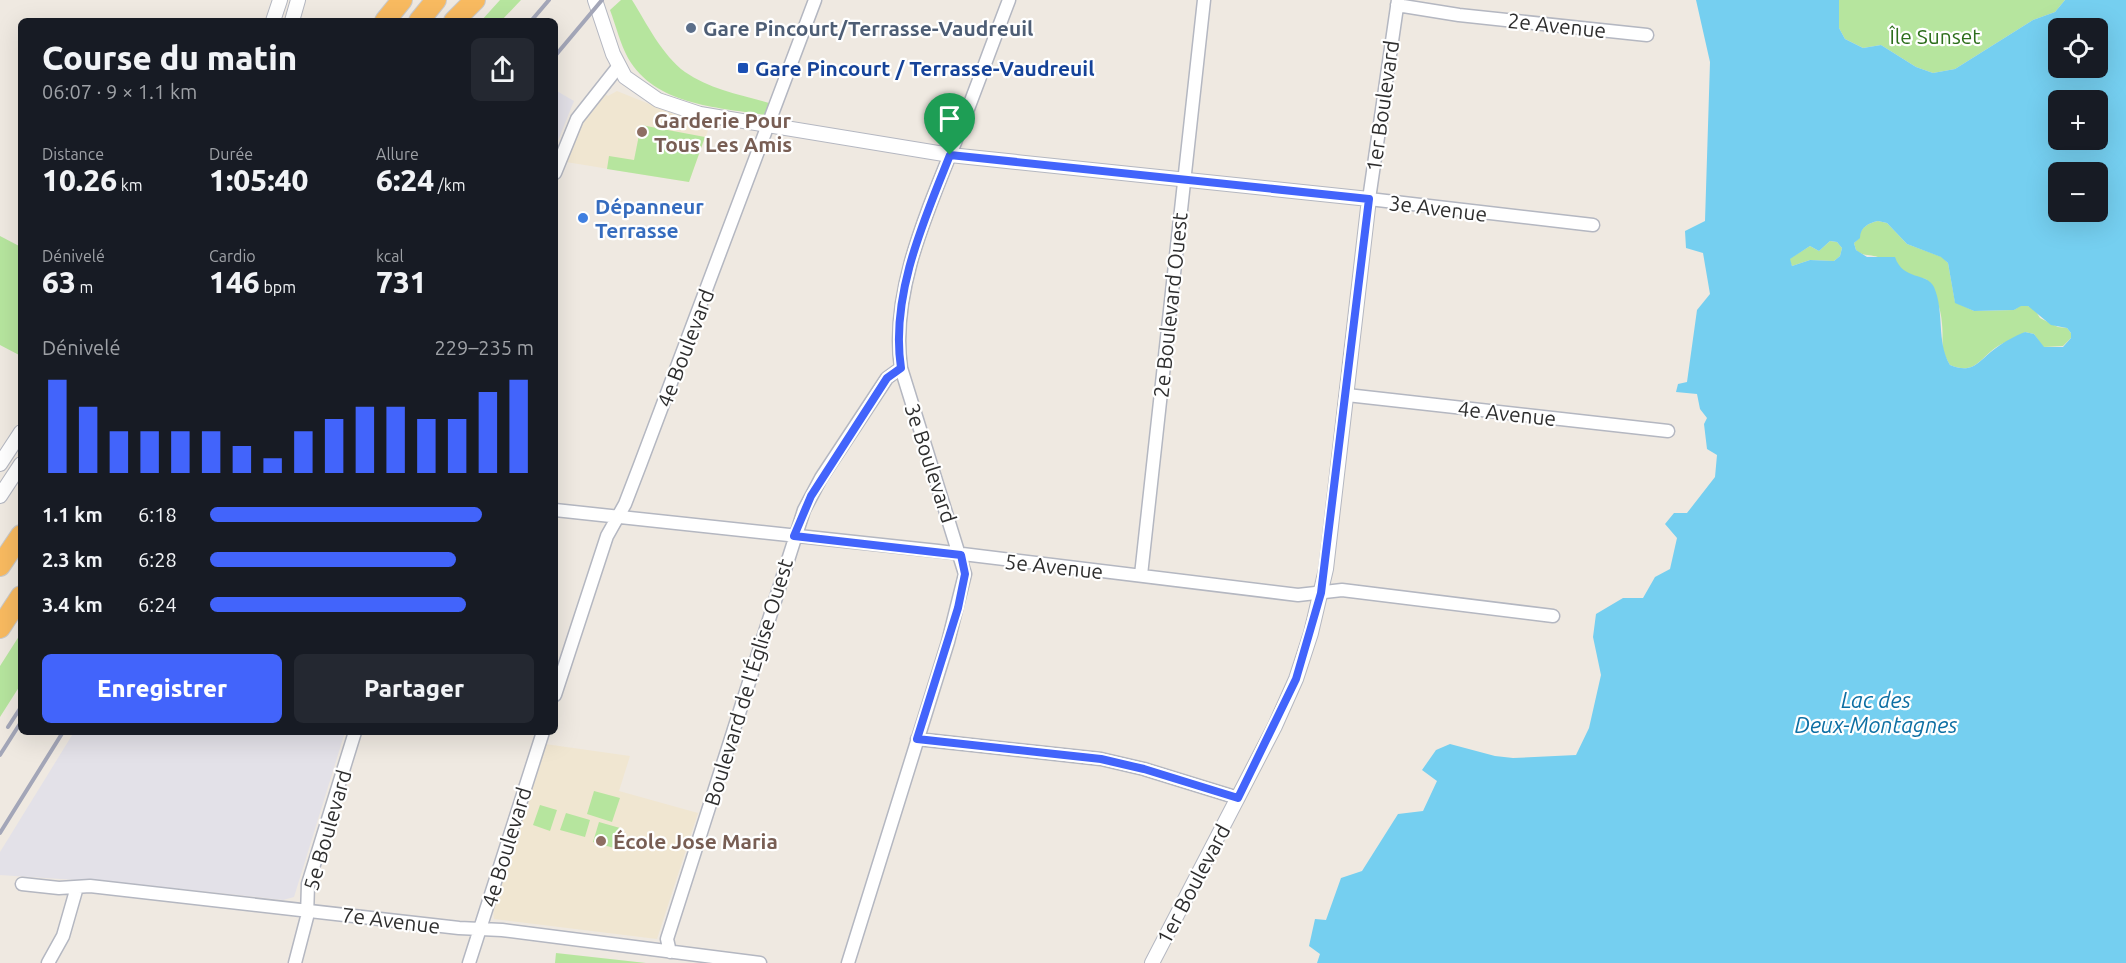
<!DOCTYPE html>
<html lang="fr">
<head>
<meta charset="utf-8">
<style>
  body { margin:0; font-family:Ubuntu,sans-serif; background:#242831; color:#f1f3f6; height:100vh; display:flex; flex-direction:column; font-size:22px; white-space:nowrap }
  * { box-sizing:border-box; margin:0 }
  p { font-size:20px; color:#9ea1a6 }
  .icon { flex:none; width:33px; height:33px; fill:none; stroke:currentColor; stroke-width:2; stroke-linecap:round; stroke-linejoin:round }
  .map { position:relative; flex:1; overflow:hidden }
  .details { position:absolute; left:18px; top:18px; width:540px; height:717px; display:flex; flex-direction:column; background:#171b24; border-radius:9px; box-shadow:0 6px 24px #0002 }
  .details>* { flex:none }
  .fabs { position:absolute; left:2048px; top:18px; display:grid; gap:12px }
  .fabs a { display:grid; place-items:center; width:60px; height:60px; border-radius:9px; background:#171b24; box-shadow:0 6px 24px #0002; font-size:30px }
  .pin { position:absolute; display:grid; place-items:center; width:51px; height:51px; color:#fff; margin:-62px -26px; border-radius:50% 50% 50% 0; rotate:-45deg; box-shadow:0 0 6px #0007 }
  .pin .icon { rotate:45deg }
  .round { display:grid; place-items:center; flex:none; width:63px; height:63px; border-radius:9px; background:#242831 }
  .headline { display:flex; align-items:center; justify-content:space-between; height:102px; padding:0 24px }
  h1 { font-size:33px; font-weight:800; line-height:45px }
  .metrics { display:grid; grid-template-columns:repeat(3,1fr); gap:9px; height:102px; padding:6px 24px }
  .metrics div { display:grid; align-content:center }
  .metrics b { font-size:30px; font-weight:800 }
  .metrics small { font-size:16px; font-weight:400 }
  .metrics p { font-size:16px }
  .chart { height:168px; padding:12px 24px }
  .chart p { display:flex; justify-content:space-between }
  .chart svg { width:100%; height:108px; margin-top:6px; stroke:#4264fb; stroke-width:6 }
  .primary-button { display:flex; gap:12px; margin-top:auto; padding:12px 24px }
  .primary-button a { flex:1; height:69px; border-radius:9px; background:#4264fb; color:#fff; font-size:24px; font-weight:800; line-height:69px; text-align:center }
  .primary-button a+a { background:#242831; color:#f1f3f6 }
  ul { padding:0 24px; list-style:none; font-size:20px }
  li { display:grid; grid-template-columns:96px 72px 1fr; align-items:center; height:45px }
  li i { height:15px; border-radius:8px; background:#4264fb }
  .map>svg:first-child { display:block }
  .industrial { fill:#e3e1e8 }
  .education { fill:#f0e6d1 }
  .green { fill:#b6e59e }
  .water { fill:#75cff0; fill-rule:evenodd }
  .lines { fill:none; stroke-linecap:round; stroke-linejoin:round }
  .minor-casing { stroke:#b4b7c1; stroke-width:15 }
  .tertiary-casing { stroke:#b4b7c1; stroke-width:16 }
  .trunk-casing { stroke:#c9c9c9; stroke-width:22 }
  .minor { stroke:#fff; stroke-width:12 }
  .tertiary { stroke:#fff; stroke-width:14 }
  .trunk { stroke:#f8ba60; stroke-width:20 }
  .rail { stroke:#a3a6b8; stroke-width:4 }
  .route-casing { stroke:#fff; stroke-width:12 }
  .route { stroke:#4264fb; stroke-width:8 }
  .service-dot { fill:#5c6f8a; stroke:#fff; stroke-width:2 }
  .transit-dot { fill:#1a4fb4; stroke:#fff; stroke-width:2 }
  .education-dot { fill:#8d6e63; stroke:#fff; stroke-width:2 }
  .shop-dot { fill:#3f7fe0; stroke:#fff; stroke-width:2 }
  .labels { text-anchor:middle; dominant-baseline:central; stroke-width:4.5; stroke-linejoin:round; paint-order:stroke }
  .street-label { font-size:21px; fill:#2e2e2e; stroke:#fff }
  .service-label { font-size:21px; font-weight:bold; fill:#4e5e75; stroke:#fff; text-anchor:start }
  .park-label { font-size:21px; fill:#2c6e1b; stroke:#fff }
  .transit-label { font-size:21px; font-weight:bold; fill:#164399; stroke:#fff; text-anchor:start }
  .education-label { font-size:21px; font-weight:bold; fill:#785e54; stroke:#fff; text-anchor:start }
  .shop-label { font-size:21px; font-weight:bold; fill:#366cbe; stroke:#fff; text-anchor:start }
  .water-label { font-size:22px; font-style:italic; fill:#0d6fa3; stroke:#fff }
</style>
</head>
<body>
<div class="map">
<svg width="2126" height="963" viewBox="0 0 2126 963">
  <rect width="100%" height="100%" fill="#efe9e1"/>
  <path class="industrial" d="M 555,90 L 574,101 L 555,148 Z
    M 74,732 L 345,732 L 294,897 L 283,900 L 135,884 L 0,875 L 0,852 Z"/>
  <path class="education" d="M 617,91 L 674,114 L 711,122 L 689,182 L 566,162 L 585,118 L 604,93 L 608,96 Z
    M 545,744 L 630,756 L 619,791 L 698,813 L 657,939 L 494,919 L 493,909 L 498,892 Z"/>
  <path class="green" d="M 500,0 L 521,0 L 501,21 L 481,21 Z
    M 621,0 L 632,0 C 647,24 662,55 685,72 C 709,89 741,95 769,103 L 765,115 C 716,107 655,105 628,58 C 620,43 616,26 610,10 Z
    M 1839,0 L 2065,0 L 2055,12 L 2033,20 L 1955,69 L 1933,73 L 1916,67 L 1881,45 L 1863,48 L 1845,39 L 1839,28 Z
    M 641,125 L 705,137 L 689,182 L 607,169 L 609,156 L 634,160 Z
    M 1878,221 L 1887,223 L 1907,244 L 1942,257 L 1948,263 L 1955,302 L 1974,311 L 2014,310 L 2020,306 L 2028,306 L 2035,310 L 2040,318 L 2058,327 L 2067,328 L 2071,333 L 2071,338 L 2063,346 L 2043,347 L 2034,334 L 2025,332 C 2016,338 2004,342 1995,348 C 1979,360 1974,375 1950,365 C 1939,347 1944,343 1942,324 C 1941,307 1935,294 1926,279 C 1907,277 1895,263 1878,257 C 1869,254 1864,257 1856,250 L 1854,243 L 1859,238 C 1860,227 1869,223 1878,221 Z
    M 0,236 L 21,247 L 21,356 L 0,345 Z
    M 1830,241 L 1837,242 L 1842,248 L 1840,256 L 1834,261 L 1810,260 L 1792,266 L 1789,259 L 1810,246 L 1819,251 Z
    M 21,633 L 21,684 L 0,717 L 0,666 Z
    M 594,791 L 620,798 L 612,822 L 587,814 Z
    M 540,805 L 557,810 L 550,831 L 533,825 Z
    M 566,813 L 590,820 L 585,837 L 560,830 Z
    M 599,822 L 620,828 L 614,848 L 593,842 Z
    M 556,953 L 646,963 L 555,963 Z"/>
  <path class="water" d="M 1696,0 L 1839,0 L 1839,28 L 1845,39 L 1863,48 L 1881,45 L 1916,67 L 1933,73 L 1955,69 L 2033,20 L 2055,12 L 2065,0 L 2126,0 L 2126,963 L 1317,963 L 1320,954 L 1309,946 L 1315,919 L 1326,920 L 1341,878 L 1362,871 L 1398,814 L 1423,811 L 1437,781 L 1422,770 L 1436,750 L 1450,744 L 1495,756 L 1513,758 L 1576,755 L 1589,728 L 1601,675 L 1593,637 L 1596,614 L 1623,598 L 1643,598 L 1655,577 L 1670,569 L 1677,538 L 1665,524 L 1674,513 L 1687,513 L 1715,477 L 1717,455 L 1707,449 L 1704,424 L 1707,418 L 1700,409 L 1697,394 L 1676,392 L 1678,384 L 1687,382 L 1697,310 L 1710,294 L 1703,253 L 1686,248 L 1685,231 L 1705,221 L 1710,62 ZM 2058,28 L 2097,28 L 2097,68 L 2058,68 ZM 2058,100 L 2097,100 L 2097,140 L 2058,140 ZM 2058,172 L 2097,172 L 2097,212 L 2058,212 ZM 1878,221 L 1887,223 L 1907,244 L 1941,257 L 1948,263 L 1955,303 L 1974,311 L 2014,310 L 2021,306 L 2028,306 L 2051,325 L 2067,328 L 2071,333 L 2071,338 L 2063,347 L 2044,347 L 2034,334 L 2025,332 C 2015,336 2004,342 1996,348 C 1979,360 1974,375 1950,365 C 1936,341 1945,313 1934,287 C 1927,272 1903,281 1895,257 L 1867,257 L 1856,250 L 1854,243 L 1860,238 C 1860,227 1869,223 1878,221 ZM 1830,241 L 1837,242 L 1842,248 L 1840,256 L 1834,261 L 1810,260 L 1792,266 L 1790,259 L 1810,246 L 1819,251 Z"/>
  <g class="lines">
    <defs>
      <path id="minor" d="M 1398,0 L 1369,199 L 1593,225
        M 1397,5 L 1459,15 L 1647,35
        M 555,173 L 577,119 L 618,67
        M 1347,395 L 1668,431
        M 555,510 L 938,551 L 1298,595 L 1342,590 L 1553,616
        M 1141,575 L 1204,0
        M 555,695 L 607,536 L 625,504 L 640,465 L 815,0
        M 917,739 L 1101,759 L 1144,769 L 1238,798
        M 22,884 L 59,888 L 90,886 L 459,928 L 502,930 L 760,963
        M 670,952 L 667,939 L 804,510 L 821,478 L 887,378 L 901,368
        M 48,963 L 63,936 L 77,887
        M 295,963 L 307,917 L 308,884 L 355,732
        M 469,963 L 543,732
        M 848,963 L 948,642 L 965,574 L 901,368 C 890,292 928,210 956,140 C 974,94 991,47 1009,0"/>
      <path id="tertiary" d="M 595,0 L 613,54 L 625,77 L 658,100 L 700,114 L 950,155 L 1369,199 L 1326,569 L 1311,633 L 1296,679 L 1275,726 L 1152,963
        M 273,21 L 280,0
        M 292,21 L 298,0
        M 0,464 L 21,432
        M 0,496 L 21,464"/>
      <path id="trunk" d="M 385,21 L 402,0
        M 419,21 L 436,0
        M 454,21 L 475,0
        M 0,566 L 21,535
        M 0,628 L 21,596"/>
    </defs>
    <use href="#minor" class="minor-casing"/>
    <use href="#tertiary" class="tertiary-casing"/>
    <use href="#trunk" class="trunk-casing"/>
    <use href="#minor" class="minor"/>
    <use href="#tertiary" class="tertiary"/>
    <use href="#trunk" class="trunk"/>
    <path class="rail" d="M 531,21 L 549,0
      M 555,56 L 602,0
      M 8,727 L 21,707
      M 0,755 L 21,722
      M 0,833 L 63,732"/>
  </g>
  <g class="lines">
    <defs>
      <path id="route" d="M 950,155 L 1369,199 L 1321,593 L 1296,679 L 1238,798 L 1144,769 L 1101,759 L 917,739 L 958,608 L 965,574 L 961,555 L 794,536 L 811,496 L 887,378 L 901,368 C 890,296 924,220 950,155 Z"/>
    </defs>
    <use href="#route" class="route-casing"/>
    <use href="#route" class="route"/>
  </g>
  <circle class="service-dot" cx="691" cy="28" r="6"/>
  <rect class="transit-dot" x="737" y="62" width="12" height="12" rx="3"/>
  <g class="education-dot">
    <circle cx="642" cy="132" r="6"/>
    <circle cx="601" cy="841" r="6"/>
  </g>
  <circle class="shop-dot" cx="583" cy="218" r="6"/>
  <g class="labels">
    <g class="street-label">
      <text transform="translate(1557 25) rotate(6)">2e Avenue</text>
      <text transform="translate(1382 106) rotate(-82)">1er Boulevard</text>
      <text transform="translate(1438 208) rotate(7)">3e Avenue</text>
      <text transform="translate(1170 305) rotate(-84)">2e Boulevard Ouest</text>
      <text transform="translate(685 348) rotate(-69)">4e Boulevard</text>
      <text transform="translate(1507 413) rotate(6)">4e Avenue</text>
      <text transform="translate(931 463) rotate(72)">3e Boulevard</text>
      <text transform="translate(1054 566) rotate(6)">5e Avenue</text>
      <text transform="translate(748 682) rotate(-73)">Boulevard de l'Église Ouest</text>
      <text transform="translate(327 830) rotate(-74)">5e Boulevard</text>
      <text transform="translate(506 847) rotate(-73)">4e Boulevard</text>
      <text transform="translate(1193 884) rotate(-62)">1er Boulevard</text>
      <text transform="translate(391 920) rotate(7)">7e Avenue</text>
    </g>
    <g class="service-label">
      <text x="703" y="28">Gare Pincourt/Terrasse-Vaudreuil</text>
    </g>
    <g class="park-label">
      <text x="1935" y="36">Île Sunset</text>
    </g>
    <g class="transit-label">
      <text x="755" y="68">Gare Pincourt / Terrasse-Vaudreuil</text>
    </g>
    <g class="education-label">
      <text x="654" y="120">Garderie Pour<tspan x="654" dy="24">Tous Les Amis</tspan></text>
      <text x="613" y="841">École Jose Maria</text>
    </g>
    <g class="shop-label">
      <text x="595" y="206">Dépanneur<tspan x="595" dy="24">Terrasse</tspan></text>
    </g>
    <g class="water-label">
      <text x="1876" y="699">Lac des<tspan x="1876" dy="25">Deux-Montagnes</tspan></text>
    </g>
  </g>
</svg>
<div class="fabs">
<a><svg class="icon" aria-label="locate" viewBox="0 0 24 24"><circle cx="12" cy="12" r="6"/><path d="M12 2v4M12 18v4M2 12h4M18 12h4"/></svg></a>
<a>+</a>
<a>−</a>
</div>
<div class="pin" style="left:950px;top:155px;background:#1e9e55"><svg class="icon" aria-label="arrive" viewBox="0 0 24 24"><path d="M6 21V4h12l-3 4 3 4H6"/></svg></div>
<section class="details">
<div class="headline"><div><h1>Course du matin</h1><p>06:07 · 9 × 1.1 km</p></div><a class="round"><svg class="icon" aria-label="share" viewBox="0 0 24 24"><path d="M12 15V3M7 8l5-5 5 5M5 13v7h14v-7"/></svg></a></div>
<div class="metrics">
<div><p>Distance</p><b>10.26<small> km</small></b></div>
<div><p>Durée</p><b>1:05:40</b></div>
<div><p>Allure</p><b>6:24<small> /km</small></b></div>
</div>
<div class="metrics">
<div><p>Dénivelé</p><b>63<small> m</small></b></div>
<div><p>Cardio</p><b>146<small> bpm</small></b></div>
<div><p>kcal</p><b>731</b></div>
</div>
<div class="chart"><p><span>Dénivelé</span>229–235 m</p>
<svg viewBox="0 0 160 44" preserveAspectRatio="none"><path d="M5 44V6M15 44V17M25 44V27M35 44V27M45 44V27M55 44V27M65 44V33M75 44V38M85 44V27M95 44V22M105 44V17M115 44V17M125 44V22M135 44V22M145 44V11M155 44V6"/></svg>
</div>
<ul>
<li><b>1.1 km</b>6:18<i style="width:84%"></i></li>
<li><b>2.3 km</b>6:28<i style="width:76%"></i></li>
<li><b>3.4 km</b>6:24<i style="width:79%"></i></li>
</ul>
<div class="primary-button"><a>Enregistrer</a><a>Partager</a></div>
</section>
</div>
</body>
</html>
